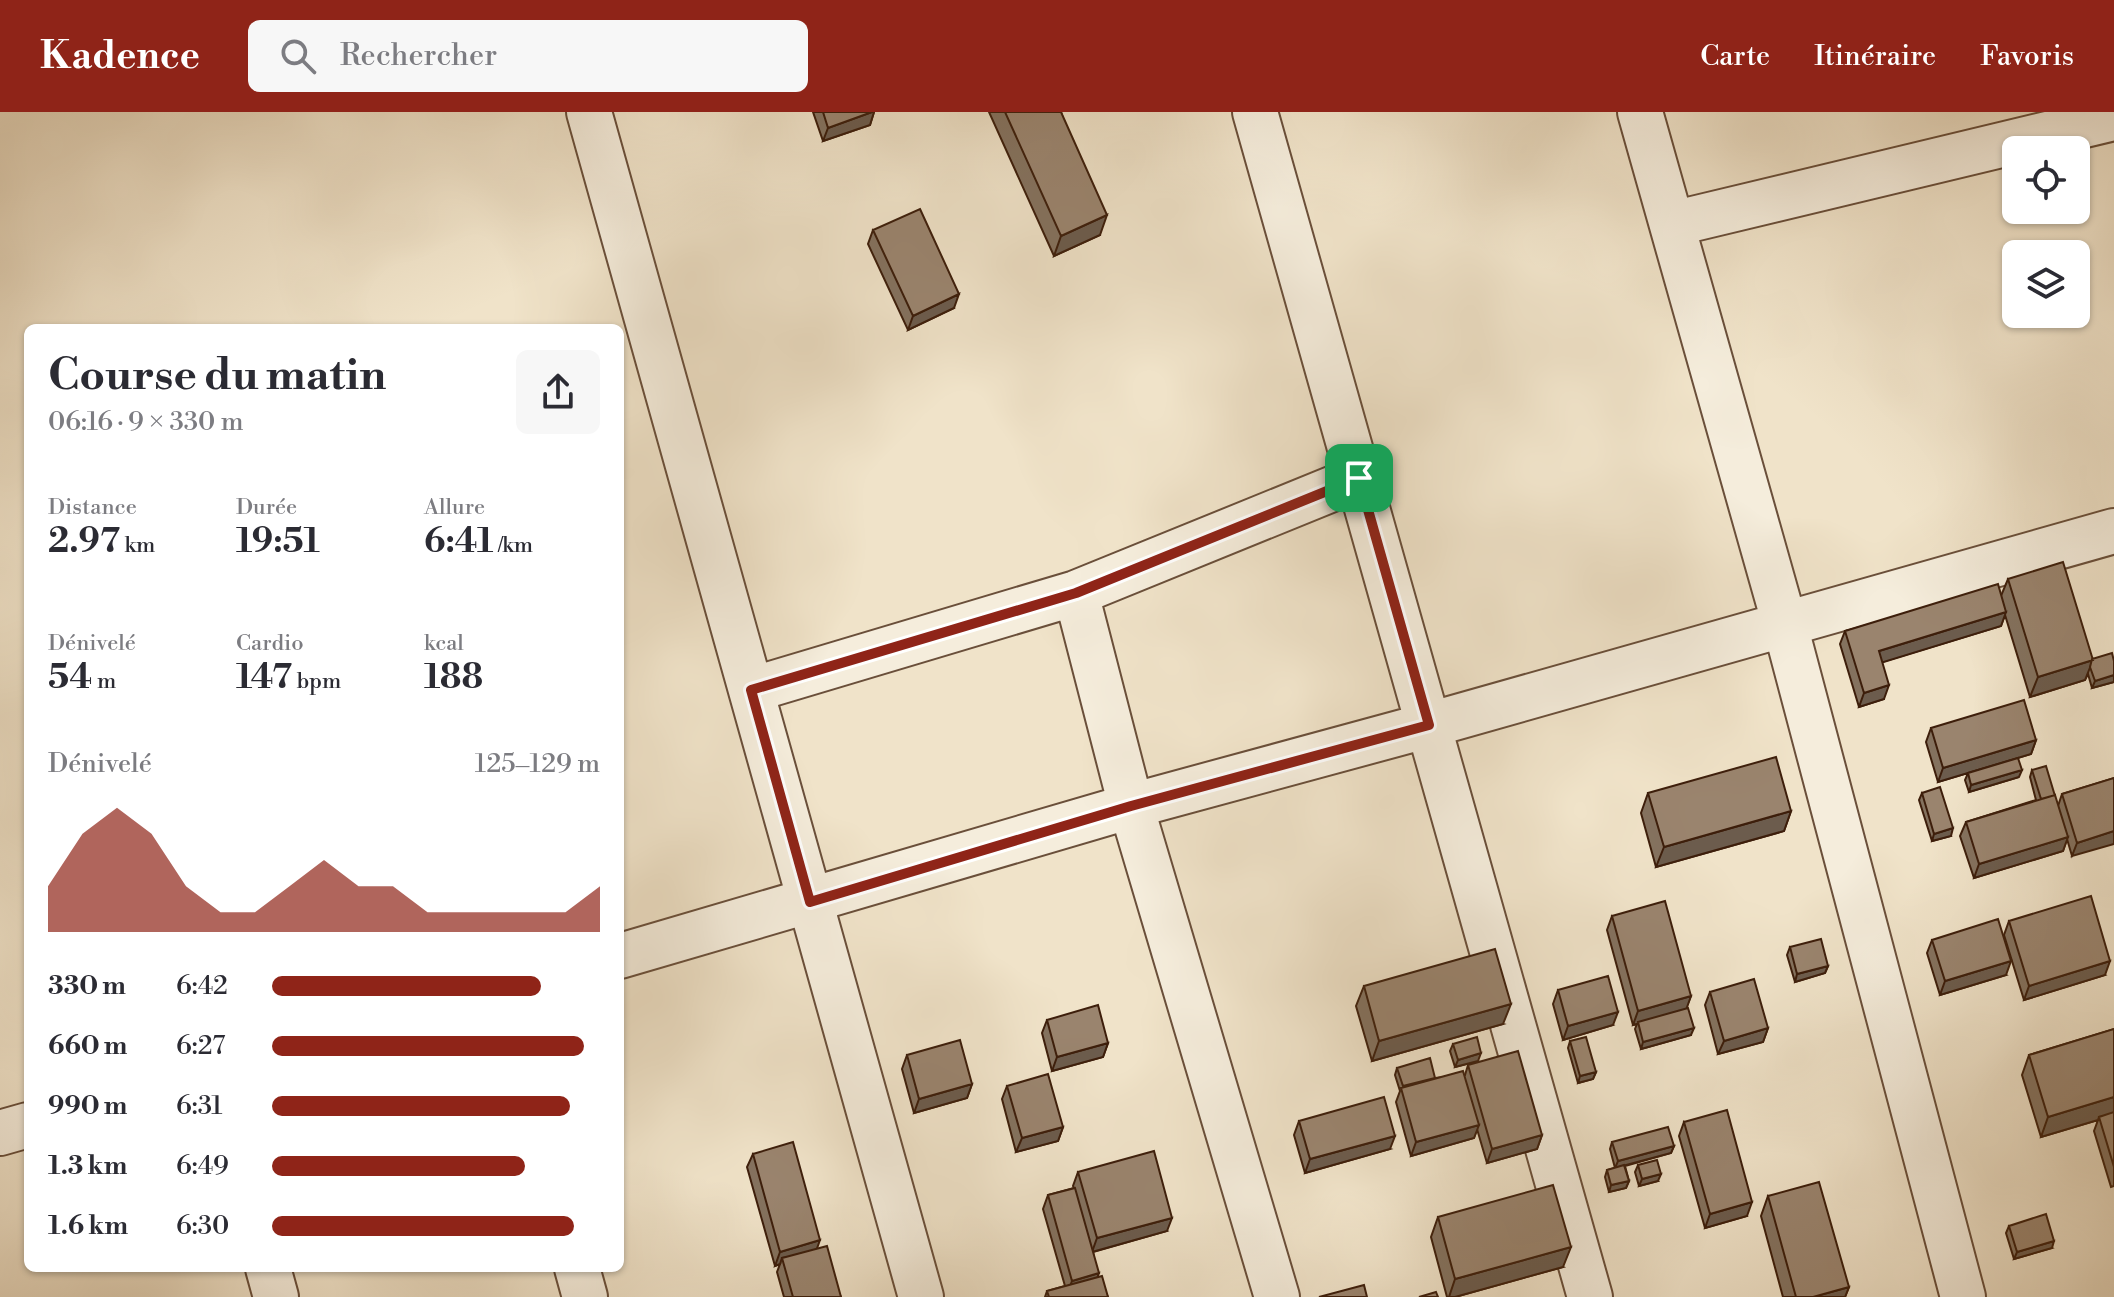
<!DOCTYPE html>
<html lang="fr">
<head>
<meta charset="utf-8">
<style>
  body { margin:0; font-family:"Libre Bodoni",serif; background:#f7f7f7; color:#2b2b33; height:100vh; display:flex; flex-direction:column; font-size:30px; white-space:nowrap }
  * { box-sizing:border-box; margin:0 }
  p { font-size:26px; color:#7c7c81 }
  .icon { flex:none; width:44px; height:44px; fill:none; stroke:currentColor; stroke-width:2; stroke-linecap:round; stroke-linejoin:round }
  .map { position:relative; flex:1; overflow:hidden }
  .side { position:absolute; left:24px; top:212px; width:600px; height:948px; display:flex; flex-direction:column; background:#fff; border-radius:12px; box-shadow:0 2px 6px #0004 }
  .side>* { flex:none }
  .tools { position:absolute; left:2002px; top:24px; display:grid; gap:16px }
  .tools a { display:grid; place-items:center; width:88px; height:88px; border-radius:12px; background:#fff; box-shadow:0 2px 6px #0004; font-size:40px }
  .pin { position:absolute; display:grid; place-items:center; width:68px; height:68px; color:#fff; margin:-34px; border-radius:16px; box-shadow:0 4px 12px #0006 }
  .round { display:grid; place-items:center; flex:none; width:84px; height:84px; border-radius:12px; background:#f7f7f7 }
  .headline { display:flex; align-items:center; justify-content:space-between; height:136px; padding:0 24px }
  h1 { font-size:44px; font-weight:700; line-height:60px }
  .metrics { display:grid; grid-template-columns:repeat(3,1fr); gap:12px; height:136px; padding:8px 24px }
  .metrics div { display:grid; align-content:center }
  .metrics b { font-size:34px; font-weight:700 }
  .metrics small { font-size:22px; font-weight:400 }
  .metrics p { font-size:22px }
  .chart { height:224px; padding:16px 24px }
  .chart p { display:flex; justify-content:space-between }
  .chart svg { width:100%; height:144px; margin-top:8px; fill:#8f2418; opacity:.7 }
  ul { padding:0 24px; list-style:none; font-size:26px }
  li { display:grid; grid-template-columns:128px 96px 1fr; align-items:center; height:60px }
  li i { height:20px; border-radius:10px; background:#8f2418 }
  header { display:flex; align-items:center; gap:48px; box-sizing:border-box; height:112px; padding:0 40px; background:#8f2418; color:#fff }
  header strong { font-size:38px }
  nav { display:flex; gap:44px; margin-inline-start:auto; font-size:28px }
  .search { width:560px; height:72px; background:#f7f7f7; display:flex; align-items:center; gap:20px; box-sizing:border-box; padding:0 28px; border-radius:12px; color:#7c7c81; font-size:30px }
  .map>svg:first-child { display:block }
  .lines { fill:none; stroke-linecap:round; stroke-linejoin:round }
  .minor-casing { stroke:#6a4f3a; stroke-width:48 }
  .minor { stroke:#f5eddc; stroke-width:44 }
  .wall { fill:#84725f; stroke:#3d1e0b; stroke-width:2 }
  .shaded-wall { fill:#6c5c4d; stroke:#3d1e0b; stroke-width:2 }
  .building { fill:#9a846e; stroke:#3d1e0b; stroke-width:2 }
  .route-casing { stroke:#fff; stroke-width:16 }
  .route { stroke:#8f2418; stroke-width:10 }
</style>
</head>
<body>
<header>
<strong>Kadence</strong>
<div class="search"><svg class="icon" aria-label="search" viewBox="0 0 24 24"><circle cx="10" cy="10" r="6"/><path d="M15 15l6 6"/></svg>Rechercher</div>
<nav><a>Carte</a><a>Itinéraire</a><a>Favoris</a></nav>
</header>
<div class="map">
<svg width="2114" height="1185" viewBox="0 0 2114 1185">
  <rect width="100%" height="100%" fill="#f0e3c9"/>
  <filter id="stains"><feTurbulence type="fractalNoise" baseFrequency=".0025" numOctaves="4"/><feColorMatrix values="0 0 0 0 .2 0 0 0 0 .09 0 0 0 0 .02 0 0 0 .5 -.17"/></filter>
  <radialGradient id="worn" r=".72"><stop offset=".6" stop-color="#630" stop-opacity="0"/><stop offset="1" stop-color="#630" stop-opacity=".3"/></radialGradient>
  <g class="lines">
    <defs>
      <path id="minor" d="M 589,0 L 921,1185
        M 1255,0 L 1590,1185
        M 1640,0 L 1785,513 L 1963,1185
        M 1672,112 L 2114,6
        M 1076,481 L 1131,694 L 1277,1185
        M 751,578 L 1076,481 L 1359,366
        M 620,844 L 1131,694 L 1429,613 L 2114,419
        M 0,1021 L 28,1013
        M 268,1156 L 276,1185
        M 577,1156 L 585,1185"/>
    </defs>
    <use href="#minor" class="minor-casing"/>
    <use href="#minor" class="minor"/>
  </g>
  <path class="wall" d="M 813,0 L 874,0 L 870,13 L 823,29 Z
    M 989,0 L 1061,0 L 1100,123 L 1054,144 Z
    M 873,118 L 954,196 L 908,218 L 868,132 Z
    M 2008,467 L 2092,547 L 2114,549 L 2114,570 L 2092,576 L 2088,562 L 2085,568 L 2030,585 L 2005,503 L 2001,514 L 1882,550 L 1884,587 L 1859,595 L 1840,532 L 1845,519 L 2001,484 Z
    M 1931,616 L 2036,628 L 2031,642 L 1938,670 L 1926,630 Z
    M 2032,658 L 2058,694 L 2062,682 L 2114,666 L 2072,744 L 2067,727 L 2063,739 L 1974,766 L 1960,724 L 1966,710 L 2036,688 L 2030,665 Z
    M 1968,661 L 2019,665 L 1969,680 L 1965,668 Z
    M 1648,681 L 1791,699 L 1784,719 L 1656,755 L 1641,701 Z
    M 1922,681 L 1951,724 L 1932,729 L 1919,688 Z
    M 1612,804 L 1691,884 L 1686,896 L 1691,923 L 1641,937 L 1635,917 L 1637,912 L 1633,913 L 1607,818 Z
    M 2009,809 L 2105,863 L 2024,888 L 2004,823 Z
    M 1932,828 L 2006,863 L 1940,883 L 1927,841 Z
    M 1790,835 L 1828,854 L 1825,861 L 1795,870 L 1787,843 Z
    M 1364,874 L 1503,912 L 1372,949 L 1356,894 Z
    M 1558,878 L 1613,913 L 1563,928 L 1553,892 Z
    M 1710,880 L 1768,916 L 1763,930 L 1718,942 L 1705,893 Z
    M 1047,908 L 1108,931 L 1103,945 L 1052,959 L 1042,921 Z
    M 2114,917 L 2114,1074 L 2111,1075 L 2094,1019 L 2098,1008 L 2041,1025 L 2022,963 L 2029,943 Z
    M 1570,929 L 1596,960 L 1593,967 L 1578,971 L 1568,936 Z
    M 1453,932 L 1478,949 L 1455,955 L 1450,939 Z
    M 907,943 L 972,972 L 967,986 L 914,1001 L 902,957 Z
    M 1468,953 L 1542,1023 L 1537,1037 L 1487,1051 L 1477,1017 L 1474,1026 L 1411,1044 L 1396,990 L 1400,979 L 1395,963 L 1397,956 L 1435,966 L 1465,963 Z
    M 1007,974 L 1063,1015 L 1058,1029 L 1016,1040 L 1002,987 Z
    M 1299,1009 L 1390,1037 L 1305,1061 L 1294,1023 Z
    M 1684,1010 L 1747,1104 L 1705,1116 L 1679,1024 Z
    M 1612,1030 L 1674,1034 L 1671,1041 L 1625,1054 L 1629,1069 L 1626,1076 L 1609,1080 L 1605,1065 L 1607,1058 L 1615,1056 L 1610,1037 Z
    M 753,1042 L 817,1136 L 841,1185 L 784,1185 L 777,1160 L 780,1152 L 775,1154 L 747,1055 Z
    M 1638,1053 L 1658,1069 L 1639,1074 L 1635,1060 Z
    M 1078,1060 L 1167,1119 L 1093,1140 L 1097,1165 L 1108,1185 L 1045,1185 L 1047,1179 L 1065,1174 L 1043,1097 L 1048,1083 L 1074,1076 L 1073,1074 Z
    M 1768,1084 L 1849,1175 L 1845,1185 L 1783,1185 L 1761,1104 Z
    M 1438,1105 L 1563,1155 L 1455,1185 L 1447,1185 L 1431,1125 Z
    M 2009,1114 L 2052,1136 L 2014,1147 L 2006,1121 Z"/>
  <path class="shaded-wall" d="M 872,0 L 874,0 L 870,13 L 823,29 L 828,16 Z
    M 1107,103 L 1100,123 L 1054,144 L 1061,124 Z
    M 959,182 L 954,196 L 908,218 L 913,204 Z
    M 2006,500 L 2001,514 L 1874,553 L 1879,539 Z
    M 2093,548 L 2085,568 L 2030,585 L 2038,565 Z
    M 2114,563 L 2114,570 L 2092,576 L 2095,569 Z
    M 1889,573 L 1884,587 L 1859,595 L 1864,581 Z
    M 2036,628 L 2031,642 L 1938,670 L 1943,656 Z
    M 2022,658 L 2019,665 L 1969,680 L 1971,673 Z
    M 1791,699 L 1784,719 L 1656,755 L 1664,735 Z
    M 1953,716 L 1951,724 L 1932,729 L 1934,722 Z
    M 2114,719 L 2114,732 L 2072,744 L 2077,731 Z
    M 2068,725 L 2063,739 L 1974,766 L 1979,752 Z
    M 2011,849 L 2006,863 L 1940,883 L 1945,869 Z
    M 2110,849 L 2105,863 L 2024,888 L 2029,874 Z
    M 1828,854 L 1825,861 L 1795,870 L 1797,862 Z
    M 1691,884 L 1686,898 L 1633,913 L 1638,899 Z
    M 1511,892 L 1503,912 L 1372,949 L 1379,929 Z
    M 1618,900 L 1613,913 L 1563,928 L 1568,914 Z
    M 1694,916 L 1691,923 L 1641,937 L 1643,930 Z
    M 1768,916 L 1763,930 L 1718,942 L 1724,929 Z
    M 1108,931 L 1103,945 L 1052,959 L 1057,945 Z
    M 1481,941 L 1478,949 L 1455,955 L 1458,948 Z
    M 1596,960 L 1593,967 L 1578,971 L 1580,964 Z
    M 972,972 L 967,986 L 914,1001 L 919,987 Z
    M 2114,985 L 2114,1003 L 2099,1005 L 2098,1008 L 2041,1025 L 2048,1005 Z
    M 1479,1013 L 1474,1026 L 1411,1044 L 1416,1030 Z
    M 1063,1015 L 1058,1029 L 1016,1040 L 1022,1026 Z
    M 1542,1023 L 1537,1037 L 1487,1051 L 1492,1037 Z
    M 1395,1024 L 1390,1037 L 1305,1061 L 1310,1047 Z
    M 1674,1034 L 1671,1041 L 1615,1056 L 1618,1049 Z
    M 1661,1062 L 1658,1069 L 1639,1074 L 1642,1067 Z
    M 1629,1069 L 1626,1076 L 1609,1080 L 1611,1073 Z
    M 1752,1090 L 1747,1104 L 1705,1116 L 1710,1102 Z
    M 1172,1106 L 1167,1119 L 1092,1140 L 1097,1126 Z
    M 820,1128 L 815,1142 L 782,1146 L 780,1152 L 775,1154 L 780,1140 Z
    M 2054,1129 L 2052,1136 L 2014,1147 L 2017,1140 Z
    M 1571,1135 L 1563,1155 L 1455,1185 L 1449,1185 L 1455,1167 Z
    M 1099,1161 L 1094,1175 L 1067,1182 L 1072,1169 Z
    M 1849,1175 L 1845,1185 L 1813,1185 Z"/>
  <path class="building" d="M 823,0 L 872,0 L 828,16 Z
    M 1005,0 L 1061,0 L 1107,103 L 1061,124 Z
    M 920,97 L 959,182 L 913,204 L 873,118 Z
    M 2063,450 L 2093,548 L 2038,565 L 2008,467 Z
    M 1998,472 L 2006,500 L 1879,539 L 1889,573 L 1864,581 L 1845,519 Z
    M 2112,541 L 2114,549 L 2114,563 L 2095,569 L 2090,555 L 2092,547 Z
    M 2024,588 L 2036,628 L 1943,656 L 1931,616 Z
    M 1776,645 L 1791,699 L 1664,735 L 1648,681 Z
    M 2018,646 L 2022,658 L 1971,673 L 1968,661 Z
    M 2046,654 L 2055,684 L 2055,683 L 2041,687 L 2032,658 Z
    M 2114,666 L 2114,719 L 2077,731 L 2062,682 Z
    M 1940,675 L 1953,716 L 1934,722 L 1922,681 Z
    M 2055,683 L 2068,725 L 1979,752 L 1966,710 Z
    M 2091,784 L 2110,849 L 2029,874 L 2009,809 Z
    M 1665,789 L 1691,884 L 1638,899 L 1612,804 Z
    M 1998,807 L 2011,849 L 1945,869 L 1932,828 Z
    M 1821,827 L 1828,854 L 1797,862 L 1790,835 Z
    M 1495,837 L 1511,892 L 1379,929 L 1364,874 Z
    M 1608,864 L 1618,900 L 1568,914 L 1558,878 Z
    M 1754,867 L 1768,916 L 1724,929 L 1710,880 Z
    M 1098,893 L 1108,931 L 1057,945 L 1047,908 Z
    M 1688,896 L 1694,916 L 1643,930 L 1638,910 Z
    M 2114,917 L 2114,985 L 2048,1005 L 2029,943 Z
    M 1477,925 L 1481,941 L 1458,948 L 1453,932 Z
    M 1586,925 L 1596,960 L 1580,964 L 1570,929 Z
    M 960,928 L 972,972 L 919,987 L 907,943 Z
    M 1518,939 L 1542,1023 L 1492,1037 L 1468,953 Z
    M 1430,946 L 1435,966 L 1403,974 L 1397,956 Z
    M 1463,959 L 1479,1013 L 1416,1030 L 1401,976 Z
    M 1048,962 L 1063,1015 L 1022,1026 L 1007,974 Z
    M 1384,985 L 1395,1024 L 1310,1047 L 1299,1009 Z
    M 1727,998 L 1752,1090 L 1710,1102 L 1684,1010 Z
    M 2114,1000 L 2114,1055 L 2099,1005 Z
    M 1668,1015 L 1674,1034 L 1618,1049 L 1612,1030 Z
    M 793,1030 L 820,1128 L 780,1140 L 753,1042 Z
    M 1154,1039 L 1172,1106 L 1097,1126 L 1078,1060 Z
    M 1657,1048 L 1661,1062 L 1642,1067 L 1638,1053 Z
    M 1624,1053 L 1629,1069 L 1611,1073 L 1607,1058 Z
    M 1819,1070 L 1849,1175 L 1813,1185 L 1796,1185 L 1768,1084 Z
    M 1553,1073 L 1571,1135 L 1455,1167 L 1438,1105 Z
    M 1075,1076 L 1099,1161 L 1072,1169 L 1048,1083 Z
    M 2046,1102 L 2054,1129 L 2017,1140 L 2009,1114 Z
    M 827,1134 L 841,1185 L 793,1185 L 782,1146 Z
    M 1102,1164 L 1108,1185 L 1049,1185 L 1047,1179 Z
    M 1364,1173 L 1367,1185 L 1319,1185 Z
    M 1436,1180 L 1438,1185 L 1419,1185 Z"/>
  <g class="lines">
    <defs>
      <path id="route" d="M 1359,366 L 1429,613 L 1131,694 L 810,790 L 751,578 L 1076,481 Z"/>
    </defs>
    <use href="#route" class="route-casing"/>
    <use href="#route" class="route"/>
  </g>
  <rect width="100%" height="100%" filter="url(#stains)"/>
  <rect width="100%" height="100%" fill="url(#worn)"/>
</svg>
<div class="tools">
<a><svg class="icon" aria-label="locate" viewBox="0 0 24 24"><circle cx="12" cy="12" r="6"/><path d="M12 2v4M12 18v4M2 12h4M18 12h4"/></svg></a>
<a><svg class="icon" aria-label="layers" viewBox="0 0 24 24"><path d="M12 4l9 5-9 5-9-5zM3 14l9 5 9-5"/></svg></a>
</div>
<div class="pin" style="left:1359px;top:366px;background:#1e9e55"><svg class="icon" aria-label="arrive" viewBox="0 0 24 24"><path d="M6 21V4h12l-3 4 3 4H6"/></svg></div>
<section class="side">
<div class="headline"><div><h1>Course du matin</h1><p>06:16 · 9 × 330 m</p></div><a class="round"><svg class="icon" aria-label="share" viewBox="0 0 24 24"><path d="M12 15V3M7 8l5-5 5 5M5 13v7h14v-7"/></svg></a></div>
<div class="metrics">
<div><p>Distance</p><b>2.97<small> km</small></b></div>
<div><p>Durée</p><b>19:51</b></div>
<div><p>Allure</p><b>6:41<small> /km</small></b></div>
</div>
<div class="metrics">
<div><p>Dénivelé</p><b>54<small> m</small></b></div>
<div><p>Cardio</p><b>147<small> bpm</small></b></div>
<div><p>kcal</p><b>188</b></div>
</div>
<div class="chart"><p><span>Dénivelé</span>125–129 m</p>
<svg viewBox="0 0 160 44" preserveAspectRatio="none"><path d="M0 44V30L10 14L20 6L30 14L40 30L50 38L60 38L70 30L80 22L90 30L100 30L110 38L120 38L130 38L140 38L150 38L160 30V44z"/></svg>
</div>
<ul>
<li><b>330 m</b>6:42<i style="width:82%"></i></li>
<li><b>660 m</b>6:27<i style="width:95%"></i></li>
<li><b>990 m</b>6:31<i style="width:91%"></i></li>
<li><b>1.3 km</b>6:49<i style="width:77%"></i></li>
<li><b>1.6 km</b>6:30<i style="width:92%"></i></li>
</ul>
</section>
</div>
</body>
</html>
